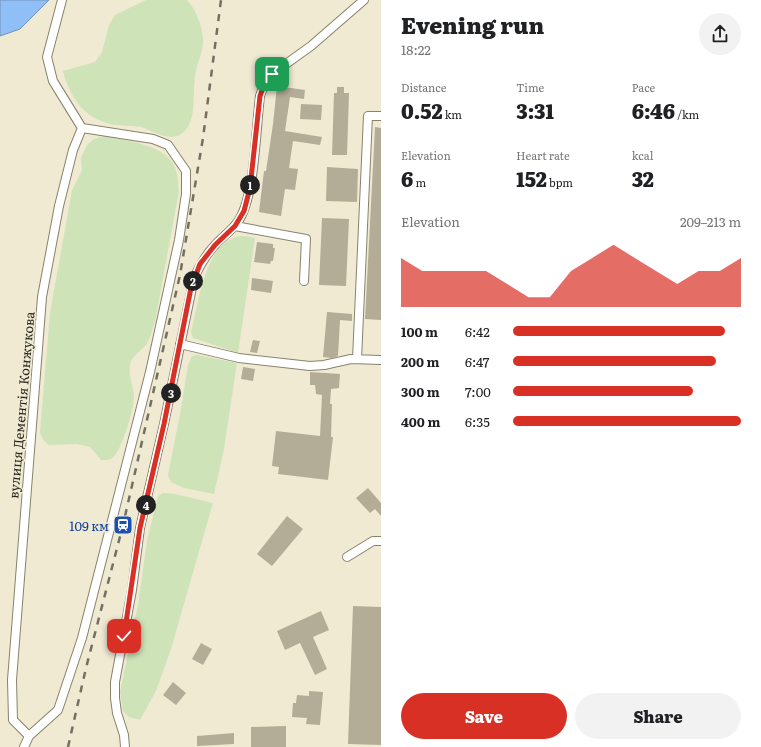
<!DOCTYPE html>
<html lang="en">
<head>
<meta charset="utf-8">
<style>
  body { margin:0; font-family:Literata,serif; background:#f2f2f2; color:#202124; height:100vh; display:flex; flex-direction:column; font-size:15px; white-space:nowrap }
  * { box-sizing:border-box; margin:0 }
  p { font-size:13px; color:#757577 }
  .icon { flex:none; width:22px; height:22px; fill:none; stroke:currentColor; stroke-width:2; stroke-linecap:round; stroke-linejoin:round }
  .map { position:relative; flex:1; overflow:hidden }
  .sheet { display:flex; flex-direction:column; background:#fff; width:380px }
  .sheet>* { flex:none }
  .pin { position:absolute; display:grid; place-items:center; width:34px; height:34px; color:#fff; margin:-17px; border-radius:8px; box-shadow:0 2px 6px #0006 }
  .km { position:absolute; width:20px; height:20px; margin:-10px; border-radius:50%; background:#222; color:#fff; font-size:11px; line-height:20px; text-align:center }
  .round { display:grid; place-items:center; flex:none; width:42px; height:42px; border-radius:21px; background:#f2f2f2 }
  .headline { display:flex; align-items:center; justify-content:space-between; height:68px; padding:0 20px }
  h1 { font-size:22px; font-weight:800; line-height:30px }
  .stats { display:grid; grid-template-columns:repeat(3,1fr); gap:6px; height:68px; padding:4px 20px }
  .stats div { display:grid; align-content:center }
  .stats b { font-size:20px; font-weight:800 }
  .stats small { font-size:11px; font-weight:400 }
  .stats p { font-size:11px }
  .chart { height:112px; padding:8px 20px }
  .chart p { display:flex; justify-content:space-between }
  .chart svg { width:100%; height:72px; margin-top:4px; fill:#d93025; opacity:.7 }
  .cta { display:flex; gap:8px; margin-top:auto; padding:8px 20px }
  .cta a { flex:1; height:46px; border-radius:24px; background:#d93025; color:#fff; font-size:16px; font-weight:800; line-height:46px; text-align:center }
  .cta a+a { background:#f2f2f2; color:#202124 }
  ul { padding:0 20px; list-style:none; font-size:13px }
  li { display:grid; grid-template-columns:64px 48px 1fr; align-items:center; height:30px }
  li i { height:10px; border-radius:5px; background:#d93025 }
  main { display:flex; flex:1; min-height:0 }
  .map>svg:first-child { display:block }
  .green { fill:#cfe3b9 }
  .water { fill:#90bef6; stroke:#7191b6 }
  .building { fill:#b3ac97 }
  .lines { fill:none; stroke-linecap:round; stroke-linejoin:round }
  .minor-casing { stroke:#88826d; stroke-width:10 }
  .minor { stroke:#fff; stroke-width:8 }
  .rail { stroke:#737062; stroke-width:2.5; stroke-dasharray:7 7; stroke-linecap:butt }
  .route-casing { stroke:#fff; stroke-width:8 }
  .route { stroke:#d93025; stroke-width:5 }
  .labels { text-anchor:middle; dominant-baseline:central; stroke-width:3.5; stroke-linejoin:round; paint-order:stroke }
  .street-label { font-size:13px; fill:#2a281f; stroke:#f0ead3 }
  .transit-label { font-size:13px; fill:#164399; stroke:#f0ead3; text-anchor:end }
</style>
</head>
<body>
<main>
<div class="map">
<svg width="381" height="747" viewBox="0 0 381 747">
  <rect width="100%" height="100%" fill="#f0ead3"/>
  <path class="green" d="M 146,0 L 187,0 C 196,10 202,25 203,39 C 204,52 196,64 195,77 C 192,95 198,123 181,134 C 170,142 155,132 144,128 C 136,125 126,127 117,125 C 87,122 70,99 63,71 L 95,62 L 102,52 L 109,25 L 115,15 Z
    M 104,136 C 125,140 160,144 173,163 C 178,172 178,182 179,191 L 155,322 C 152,329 151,338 146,345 C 140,352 131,356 130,366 C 128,377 134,387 134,397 C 134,409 121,454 111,459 C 108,460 104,460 101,460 L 90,447 L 77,444 L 49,445 L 43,440 L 40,432 L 50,313 L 72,190 L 82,170 L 81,158 L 87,145 L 94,139 Z
    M 246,236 L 255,238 L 238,353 L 193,338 L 191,332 C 198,305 204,250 233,238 C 237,236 242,236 246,236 Z
    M 197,355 L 237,363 L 224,449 L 214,494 L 184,488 L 171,482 L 168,475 L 181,409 L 188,365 L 192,356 Z
    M 163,493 L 175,494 L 213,503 L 171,649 L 156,691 L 140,720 L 129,717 L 123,711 L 120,692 L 138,605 L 147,541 L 158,496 Z"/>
  <path class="water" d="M 0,0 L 49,0 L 20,29 L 0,36 Z"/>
  <path class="building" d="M 277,86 L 305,90 L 304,99 L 290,97 L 285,131 L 322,137 L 320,145 L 293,141 L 289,168 L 298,169 L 295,190 L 285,189 L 281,216 L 259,212 L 264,171 L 266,171 L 273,124 Z
    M 337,87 L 344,87 L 344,93 L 349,93 L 347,155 L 332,155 L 334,93 L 337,93 Z
    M 301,104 L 322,105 L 321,120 L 300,119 Z
    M 375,127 L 381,128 L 381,320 L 365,319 Z
    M 327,167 L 358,169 L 357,202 L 326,201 Z
    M 322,218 L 349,219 L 346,286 L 319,285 Z
    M 257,242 L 273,244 L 273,248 L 275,248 L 273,261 L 271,261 L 270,264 L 254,262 Z
    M 252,278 L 273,281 L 271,293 L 251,290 Z
    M 327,312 L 352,314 L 352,321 L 340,320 L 338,356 L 332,358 L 323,357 Z
    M 253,340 L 260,341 L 257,353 L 250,352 Z
    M 243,367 L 255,369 L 253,381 L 241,379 Z
    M 310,372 L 340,374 L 339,388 L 331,389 L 330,404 L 332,404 L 331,437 L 333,437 L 328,480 L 278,474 L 279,467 L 272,466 L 276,431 L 320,436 L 322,395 L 316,394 L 315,385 L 310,385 Z
    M 368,488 L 381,503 L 381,516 L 375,509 L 370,513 L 356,498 Z
    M 287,516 L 303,529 L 272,566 L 257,554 Z
    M 353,606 L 381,607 L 381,745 L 348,744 Z
    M 321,611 L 329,630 L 313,637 L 327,669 L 315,675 L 300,643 L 285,650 L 277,631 Z
    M 201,643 L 212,649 L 203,665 L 192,659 Z
    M 173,682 L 186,693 L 176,705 L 163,695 Z
    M 309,691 L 323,692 L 320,725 L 306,724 L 307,718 L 292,717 L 293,703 L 296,703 L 297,695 L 309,696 Z
    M 286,726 L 286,747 L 251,747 L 251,727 Z
    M 234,733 L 234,744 L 197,746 L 197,736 Z"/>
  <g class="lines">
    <defs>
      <path id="minor" d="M 62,0 L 47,57 L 53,81 L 82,128
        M 235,226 L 306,239 L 304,281
        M 180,344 L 239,358 L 310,366 L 324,365 L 351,359 L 381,360
        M 357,359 L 368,116 L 381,116
        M 347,557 L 373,541 L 381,541
        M 29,736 L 13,720 L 12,680 L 42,297 L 59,206 L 73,150 L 82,128
        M 24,747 L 29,736 L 58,710 L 82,638 L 150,372 L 179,240 L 186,194 L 186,171 L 168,145 L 153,139 L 82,128
        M 125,747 L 124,735 L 117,713 L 115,698 L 115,682 L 132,590 L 140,528 L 164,424 L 194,278 C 200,265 206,254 216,244 C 223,236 233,230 239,220 C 255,195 256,127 260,96 L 264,85 L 272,74 L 311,46 L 364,0"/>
    </defs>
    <use href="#minor" class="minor-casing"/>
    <use href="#minor" class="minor"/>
    <path class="rail" d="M 68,747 L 86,668 L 123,525 L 180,275 L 203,138 L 221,0"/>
  </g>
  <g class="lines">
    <defs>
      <path id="route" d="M 124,636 L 140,528 L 164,424 L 191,288 L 200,264 L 215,245 L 235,226 L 244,211 L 250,188 L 260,96 L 264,85 L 272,74"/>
    </defs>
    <use href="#route" class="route-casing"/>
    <use href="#route" class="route"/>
  </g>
  <defs>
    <symbol id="station-square" viewBox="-11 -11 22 22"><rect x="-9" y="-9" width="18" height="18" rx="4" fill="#1a4fb4" stroke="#f0ead3"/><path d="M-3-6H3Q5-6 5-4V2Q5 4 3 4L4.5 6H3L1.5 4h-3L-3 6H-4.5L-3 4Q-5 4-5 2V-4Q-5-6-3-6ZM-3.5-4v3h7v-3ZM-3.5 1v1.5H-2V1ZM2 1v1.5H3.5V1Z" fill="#fff"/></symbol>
  </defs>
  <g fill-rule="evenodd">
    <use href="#station-square" x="112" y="514" width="22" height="22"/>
  </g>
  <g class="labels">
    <g class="street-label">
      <text transform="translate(21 405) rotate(-85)">вулиця Дементія Конжукова</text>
    </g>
    <g class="transit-label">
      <text x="109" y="525">109 км</text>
    </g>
  </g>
</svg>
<div class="pin" style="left:272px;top:74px;background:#1e9e55"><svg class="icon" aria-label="arrive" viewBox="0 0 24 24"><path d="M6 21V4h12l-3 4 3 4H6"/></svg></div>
<div class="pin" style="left:124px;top:636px;background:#d93025"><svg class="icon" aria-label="check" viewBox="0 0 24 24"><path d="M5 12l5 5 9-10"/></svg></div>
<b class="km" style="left:250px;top:185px">1</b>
<b class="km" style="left:193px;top:281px">2</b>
<b class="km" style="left:171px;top:393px">3</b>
<b class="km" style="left:146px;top:505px">4</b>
</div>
<section class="sheet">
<div class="headline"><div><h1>Evening run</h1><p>18:22</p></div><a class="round"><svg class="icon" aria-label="share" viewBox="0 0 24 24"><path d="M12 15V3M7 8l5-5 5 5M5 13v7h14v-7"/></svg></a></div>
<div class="stats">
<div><p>Distance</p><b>0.52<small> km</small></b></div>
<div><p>Time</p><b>3:31</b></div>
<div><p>Pace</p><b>6:46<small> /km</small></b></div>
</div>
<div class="stats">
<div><p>Elevation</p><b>6<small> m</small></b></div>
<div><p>Heart rate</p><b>152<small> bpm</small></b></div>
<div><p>kcal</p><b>32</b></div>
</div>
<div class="chart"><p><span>Elevation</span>209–213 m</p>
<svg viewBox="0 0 160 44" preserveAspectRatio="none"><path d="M0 44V14L10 22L20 22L30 22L40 22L50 30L60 38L70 38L80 22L90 14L100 6L110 14L120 22L130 30L140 22L150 22L160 14V44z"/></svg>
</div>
<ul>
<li><b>100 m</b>6:42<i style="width:93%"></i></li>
<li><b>200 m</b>6:47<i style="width:89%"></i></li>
<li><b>300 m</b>7:00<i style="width:79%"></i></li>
<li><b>400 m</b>6:35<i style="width:100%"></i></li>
</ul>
<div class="cta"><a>Save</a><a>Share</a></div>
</section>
</main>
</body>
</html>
